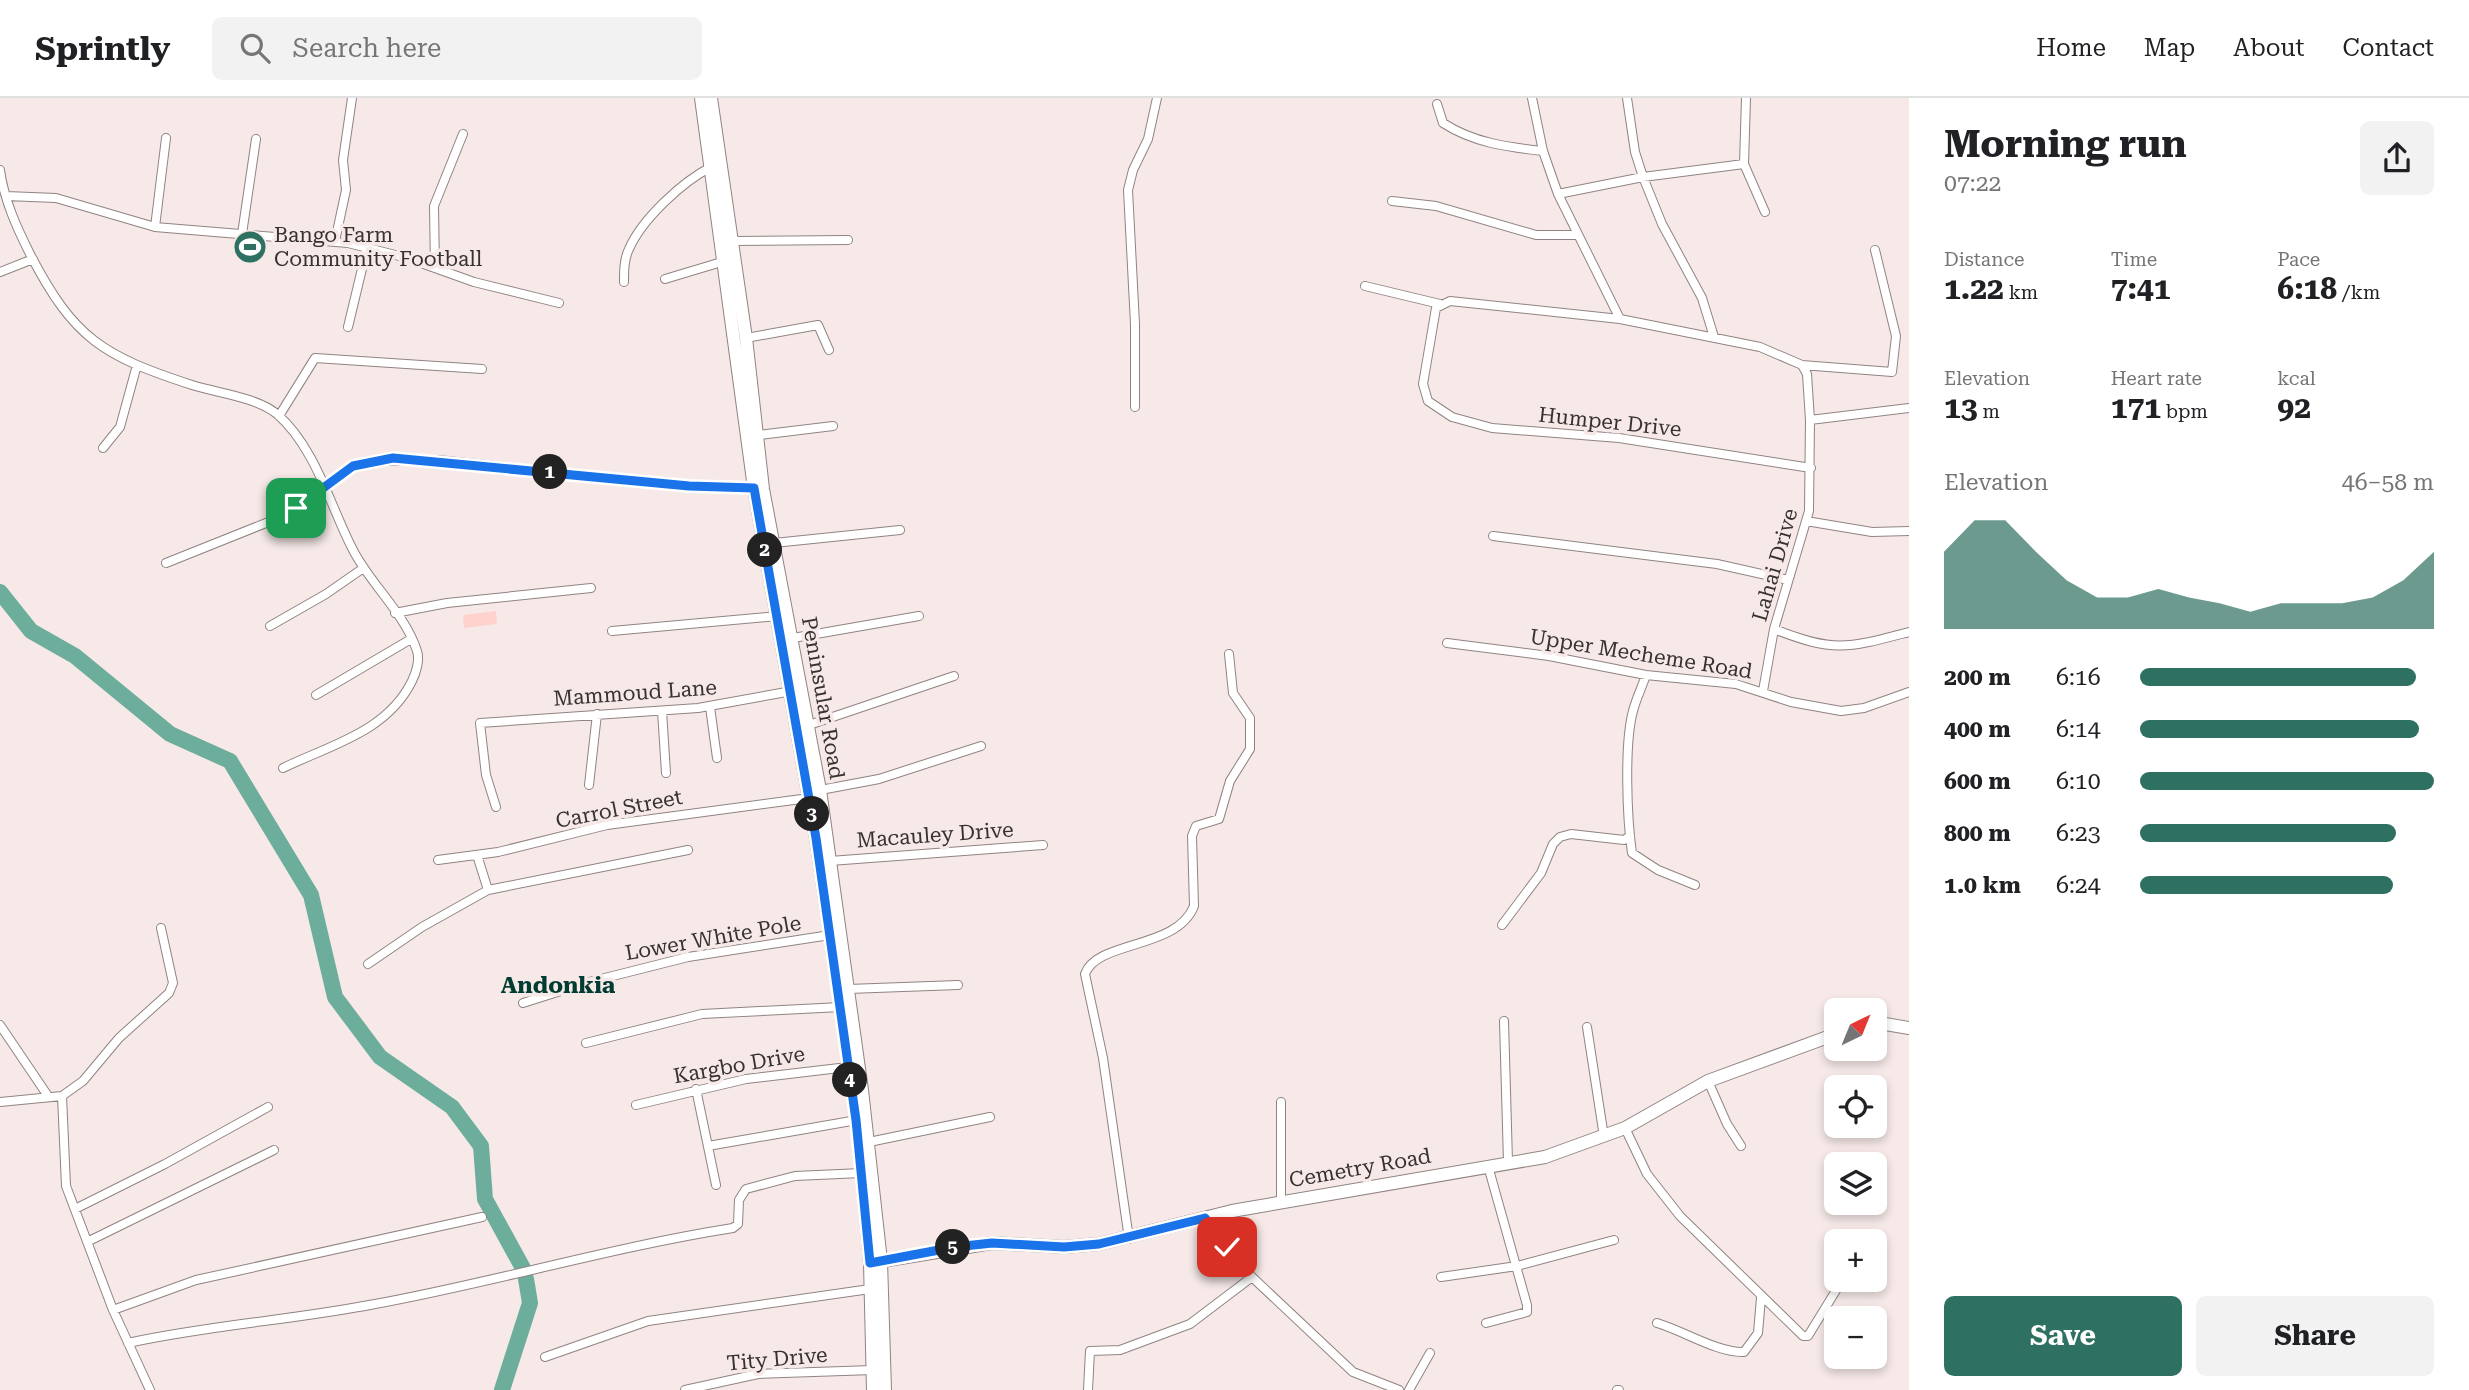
<!DOCTYPE html>
<html lang="en">
<head>
<meta charset="utf-8">
<style>
  body { margin:0; font-family:"Roboto Serif",serif; background:#f2f2f2; color:#202124; height:100vh; display:flex; flex-direction:column; font-size:26px; white-space:nowrap }
  * { box-sizing:border-box; margin:0 }
  p { font-size:23px; color:#757577 }
  .icon { flex:none; width:38px; height:38px; fill:none; stroke:currentColor; stroke-width:2; stroke-linecap:round; stroke-linejoin:round }
  .map { position:relative; flex:1; overflow:hidden }
  .drawer { display:flex; flex-direction:column; background:#fff; width:560px }
  .drawer>* { flex:none }
  .needle { width:46px; rotate:43deg }
  .controls { position:absolute; left:1824px; top:900px; display:grid; gap:14px }
  .controls a { display:grid; place-items:center; width:63px; height:63px; border-radius:10px; background:#fff; box-shadow:0 4px 10px #0003; font-size:35px }
  .pin { position:absolute; display:grid; place-items:center; width:60px; height:60px; color:#fff; margin:-30px; border-radius:14px; box-shadow:0 4px 10px #0006 }
  .km { position:absolute; width:35px; height:35px; margin:-18px; border-radius:50%; background:#222; color:#fff; font-size:19px; line-height:35px; text-align:center }
  .round { display:grid; place-items:center; flex:none; width:74px; height:74px; border-radius:10px; background:#f2f2f2 }
  .summary { display:flex; align-items:center; justify-content:space-between; height:119px; padding:0 35px }
  h1 { font-size:38px; font-weight:700; line-height:52px }
  .stats { display:grid; grid-template-columns:repeat(3,1fr); gap:10px; height:119px; padding:7px 35px }
  .stats div { display:grid; align-content:center }
  .stats b { font-size:30px; font-weight:700 }
  .stats small { font-size:19px; font-weight:400 }
  .stats p { font-size:19px }
  .chart { height:196px; padding:14px 35px }
  .chart p { display:flex; justify-content:space-between }
  .chart svg { width:100%; height:126px; margin-top:7px; fill:#2e7061; opacity:.7 }
  .action { display:flex; gap:14px; margin-top:auto; padding:14px 35px }
  .action a { flex:1; height:80px; border-radius:10px; background:#2e7061; color:#fff; font-size:28px; font-weight:700; line-height:80px; text-align:center }
  .action a+a { background:#f2f2f2; color:#202124 }
  ul { padding:0 35px; list-style:none; font-size:23px }
  li { display:grid; grid-template-columns:112px 84px 1fr; align-items:center; height:52px }
  li i { height:18px; border-radius:9px; background:#2e7061 }
  header { display:flex; align-items:center; gap:42px; box-sizing:border-box; height:98px; padding:0 35px; background:#fff; border-bottom:2px solid #e0e0e0 }
  header strong { font-size:33px }
  nav { display:flex; gap:38px; margin-inline-start:auto; font-size:24px }
  .search { width:490px; height:63px; background:#f2f2f2; display:flex; align-items:center; gap:18px; box-sizing:border-box; padding:0 24px; border-radius:10px; color:#757577; font-size:26px }
  main { display:flex; flex:1; min-height:0 }
  .map>svg:first-child { display:block }
  .green { fill:#ffd3cd }
  .lines { fill:none; stroke-linecap:round; stroke-linejoin:round }
  .river { stroke:#6cad9c; stroke-width:16 }
  .street-casing { stroke:#908482; stroke-width:10 }
  .secondary-casing { stroke:#908482; stroke-width:14 }
  .primary-casing { stroke:#908482; stroke-width:14 }
  .street { stroke:#fff; stroke-width:8 }
  .secondary { stroke:#fff; stroke-width:12 }
  .primary { stroke:#fff; stroke-width:12 }
  .route-casing { stroke:#fff; stroke-width:14 }
  .route { stroke:#1a73e8; stroke-width:9 }
  .labels { text-anchor:middle; dominant-baseline:central; stroke-width:7; stroke-linejoin:round; paint-order:stroke }
  .poi-label { font-size:21px; fill:#373231; stroke:#f6e9e7; text-anchor:start }
  .street-label { font-size:21px; fill:#373231; stroke:#f6e9e7 }
  .neighbourhood-label { font-size:23px; font-weight:bold; fill:#003c31; stroke:#f6e9e7 }
</style>
</head>
<body>
<header>
<strong>Sprintly</strong>
<div class="search"><svg class="icon" aria-label="search" viewBox="0 0 24 24"><circle cx="10" cy="10" r="6"/><path d="M15 15l6 6"/></svg>Search here</div>
<nav><a>Home</a><a>Map</a><a>About</a><a>Contact</a></nav>
</header>
<main>
<div class="map">
<svg width="1909" height="1292" viewBox="0 0 1909 1292">
  <rect width="100%" height="100%" fill="#f6e9e7"/>
  <path class="green" d="M 496,513 L 497,526 L 464,530 L 463,517 Z"/>
  <g class="lines">
    <path class="river" d="M 0,494 L 31,533 L 75,558 L 170,636 L 230,663 L 311,797 L 335,899 L 380,959 L 452,1009 L 481,1048 L 485,1101 L 524,1172
      M 502,1292 L 530,1205 L 526,1181"/>
    <defs>
      <path id="street" d="M 1532,0 L 1543,53 L 1558,96 L 1643,79 L 1744,66 L 1746,0
        M 1627,0 L 1635,54 L 1643,79 L 1662,126 L 1702,200 L 1714,239
        M 1437,6 L 1443,25 C 1474,45 1507,49 1543,53
        M 1744,66 L 1765,114
        M 0,72 C 4,102 17,130 30,156 C 74,241 103,258 192,287 C 218,295 256,299 277,316 C 315,349 330,407 352,450 C 369,485 405,515 417,553 C 420,562 416,575 412,583 C 387,634 330,647 283,670
        M 1558,96 L 1620,221
        M 6,98 L 56,100 L 155,129 L 348,145 L 407,160 L 474,184 L 559,205
        M 1392,103 L 1436,108 L 1536,137 L 1575,137
        M 155,129 L 166,40
        M 242,136 L 256,41
        M 335,143 L 346,92 L 343,62 L 352,0
        M 732,143 L 848,142
        M 435,170 L 434,108 L 463,36
        M 0,174 L 33,161
        M 665,181 L 725,163
        M 624,184 C 624,173 624,161 629,151 C 642,121 682,84 711,69
        M 1365,188 L 1440,206
        M 348,229 L 367,150
        M 746,240 L 818,227 L 829,252
        M 1135,309 L 1135,226 L 1128,92 L 1133,72 L 1148,41 L 1157,0
        M 279,318 L 315,260 L 482,271
        M 1810,322 L 1909,310
        M 759,337 L 833,328
        M 103,350 L 120,329 L 137,267
        M 1811,370 L 1619,340 L 1492,330 L 1452,319 L 1428,303 L 1423,286 L 1436,210 L 1450,203 L 1620,221 L 1760,249 L 1802,267 L 1892,274 L 1896,238 L 1875,152
        M 1806,423 L 1872,434 L 1909,433
        M 1493,438 L 1717,466 L 1788,482
        M 774,445 L 900,432
        M 166,465 L 281,419 L 353,368 L 369,363 L 438,362 L 689,388 L 754,390
        M 395,515 L 447,505 L 591,490
        M 270,528 L 326,496 L 362,471
        M 1774,531 C 1835,555 1848,550 1909,534
        M 612,533 L 778,518
        M 793,540 L 919,518
        M 1447,545 L 1549,558 L 1646,577 L 1736,586 L 1791,604 L 1841,613 L 1864,610 L 1909,594
        M 1646,577 C 1642,589 1636,601 1633,613 C 1624,646 1627,721 1632,755 L 1658,772 L 1695,787
        M 1763,593 L 1774,531 L 1809,413 L 1810,322 L 1807,276 L 1802,267
        M 316,597 L 411,541
        M 710,609 L 717,660
        M 662,613 L 666,675
        M 809,627 L 954,578
        M 589,687 L 597,616
        M 815,693 L 879,681 L 981,648
        M 496,709 L 486,677 L 480,625 L 698,610 L 792,593
        M 477,757 L 488,792
        M 438,762 L 498,754 L 607,727 L 809,700
        M 830,763 L 1043,747
        M 1502,827 L 1541,775 L 1553,746 L 1560,739 L 1571,736 L 1624,742 L 1630,738
        M 368,866 L 422,829 L 488,792 L 688,752
        M 848,891 L 958,887
        M 523,905 L 589,884 L 688,859 L 830,837
        M 1504,923 L 1508,1064
        M 0,927 L 48,998
        M 1587,929 L 1604,1039
        M 586,945 L 702,916 L 841,909
        M 1708,983 L 1727,1026 L 1741,1048
        M 696,991 L 716,1087
        M 62,998 L 66,1088 L 113,1212 L 150,1292
        M 0,1004 L 62,998 L 83,983 L 119,940 L 169,895 L 173,885 L 161,830
        M 636,1007 L 746,981 L 848,969
        M 1625,1030 L 1647,1076 L 1680,1118 L 1803,1238 L 1808,1238 L 1843,1181
        M 869,1044 L 990,1019
        M 708,1048 L 857,1022
        M 1281,1104 L 1281,1004
        M 75,1111 L 165,1066 L 268,1009
        M 1205,1120 L 1252,1179 L 1353,1274 L 1399,1292
        M 1129,1141 L 1103,960 L 1085,876 C 1097,842 1177,852 1194,808 L 1192,738 L 1196,728 L 1219,721 L 1230,683 L 1250,651 L 1250,620 L 1233,595 L 1229,556
        M 89,1143 L 274,1052
        M 1441,1179 L 1517,1168 L 1614,1142
        M 113,1212 L 196,1182 L 482,1119
        M 1486,1225 L 1527,1214 L 1527,1207 L 1488,1068
        M 1657,1225 C 1684,1233 1718,1255 1744,1254 L 1758,1235 L 1761,1200
        M 128,1245 C 210,1227 293,1222 375,1206 C 495,1184 612,1149 733,1130 L 738,1126 L 739,1102 L 746,1091 L 795,1078 L 862,1075
        M 545,1259 L 648,1223 L 870,1191
        M 685,1292 L 758,1276 L 873,1272
        M 1088,1292 L 1090,1253 L 1120,1252 L 1190,1226 L 1252,1179
        M 1409,1292 L 1430,1255
        M 1617,1292 L 1619,1292"/>
      <path id="secondary" d="M 1874,924 L 1909,930
        M 870,1165 L 992,1145 L 1064,1149 L 1099,1146 L 1232,1113 L 1545,1059 L 1625,1030 L 1708,983 L 1836,936"/>
      <path id="primary" d="M 701,0 L 754,390 L 816,740 L 857,1022 L 870,1165 L 873,1292
        M 711,0 L 746,240 L 763,391 L 820,692 L 862,992 L 881,1163 L 885,1292"/>
    </defs>
    <use href="#street" class="street-casing"/>
    <use href="#secondary" class="secondary-casing"/>
    <use href="#primary" class="primary-casing"/>
    <use href="#street" class="street"/>
    <use href="#secondary" class="secondary"/>
    <use href="#primary" class="primary"/>
  </g>
  <g class="lines">
    <defs>
      <path id="route" d="M 296,410 L 353,368 L 393,360 L 689,388 L 754,390 L 816,740 L 856,1022 L 870,1165 L 955,1149 L 992,1145 L 1064,1149 L 1099,1146 L 1205,1120 L 1227,1149"/>
    </defs>
    <use href="#route" class="route-casing"/>
    <use href="#route" class="route"/>
  </g>
  <defs>
    <symbol id="stadium-disc" viewBox="-11 -11 22 22"><circle r="9.5" fill="#2e7061" stroke="#f6e9e7"/><path d="M0-5a6.5 5 0 1 0 0 10a6.5 5 0 1 0 0-10ZM-3.5-1.8h7v3.6h-7Z" fill="#fff"/></symbol>
  </defs>
  <g fill-rule="evenodd">
    <use href="#stadium-disc" x="231" y="130" width="38" height="38"/>
  </g>
  <g class="labels">
    <g class="poi-label">
      <text x="274" y="137">Bango Farm<tspan x="274" dy="24">Community Football</tspan></text>
    </g>
    <g class="street-label">
      <text transform="translate(1610 324) rotate(6)">Humper Drive</text>
      <text transform="translate(1775 467) rotate(-74)">Lahai Drive</text>
      <text transform="translate(1641 556) rotate(9)">Upper Mecheme Road</text>
      <text transform="translate(635 595) rotate(-4)">Mammoud Lane</text>
      <text transform="translate(823 600) rotate(80)">Peninsular Road</text>
      <text transform="translate(619 711) rotate(-11)">Carrol Street</text>
      <text transform="translate(935 737) rotate(-4)">Macauley Drive</text>
      <text transform="translate(713 840) rotate(-10)">Lower White Pole</text>
      <text transform="translate(739 967) rotate(-10)">Kargbo Drive</text>
      <text transform="translate(1360 1070) rotate(-10)">Cemetry Road</text>
      <text transform="translate(777 1261) rotate(-5)">Tity Drive</text>
    </g>
    <g class="neighbourhood-label">
      <text x="558" y="887">Andonkia</text>
    </g>
  </g>
</svg>
<div class="controls">
<a><svg class="needle" viewBox="-14 -14 28 28"><path d="M0-13l5 13h-10z" fill="#e53935"/><path d="M0 13l5-13h-10z" fill="#757577"/></svg></a>
<a><svg class="icon" aria-label="locate" viewBox="0 0 24 24"><circle cx="12" cy="12" r="6"/><path d="M12 2v4M12 18v4M2 12h4M18 12h4"/></svg></a>
<a><svg class="icon" aria-label="layers" viewBox="0 0 24 24"><path d="M12 4l9 5-9 5-9-5zM3 14l9 5 9-5"/></svg></a>
<a>+</a>
<a>−</a>
</div>
<div class="pin" style="left:296px;top:410px;background:#1e9e55"><svg class="icon" aria-label="arrive" viewBox="0 0 24 24"><path d="M6 21V4h12l-3 4 3 4H6"/></svg></div>
<div class="pin" style="left:1227px;top:1149px;background:#d93025"><svg class="icon" aria-label="check" viewBox="0 0 24 24"><path d="M5 12l5 5 9-10"/></svg></div>
<b class="km" style="left:550px;top:374px">1</b>
<b class="km" style="left:765px;top:452px">2</b>
<b class="km" style="left:812px;top:716px">3</b>
<b class="km" style="left:850px;top:982px">4</b>
<b class="km" style="left:953px;top:1149px">5</b>
</div>
<section class="drawer">
<div class="summary"><div><h1>Morning run</h1><p>07:22</p></div><a class="round"><svg class="icon" aria-label="share" viewBox="0 0 24 24"><path d="M12 15V3M7 8l5-5 5 5M5 13v7h14v-7"/></svg></a></div>
<div class="stats">
<div><p>Distance</p><b>1.22<small> km</small></b></div>
<div><p>Time</p><b>7:41</b></div>
<div><p>Pace</p><b>6:18<small> /km</small></b></div>
</div>
<div class="stats">
<div><p>Elevation</p><b>13<small> m</small></b></div>
<div><p>Heart rate</p><b>171<small> bpm</small></b></div>
<div><p>kcal</p><b>92</b></div>
</div>
<div class="chart"><p><span>Elevation</span>46–58 m</p>
<svg viewBox="0 0 160 44" preserveAspectRatio="none"><path d="M0 44V17L10 6L20 6L30 17L40 27L50 33L60 33L70 30L80 33L90 35L100 38L110 35L120 35L130 35L140 33L150 27L160 17V44z"/></svg>
</div>
<ul>
<li><b>200 m</b>6:16<i style="width:94%"></i></li>
<li><b>400 m</b>6:14<i style="width:95%"></i></li>
<li><b>600 m</b>6:10<i style="width:100%"></i></li>
<li><b>800 m</b>6:23<i style="width:87%"></i></li>
<li><b>1.0 km</b>6:24<i style="width:86%"></i></li>
</ul>
<div class="action"><a>Save</a><a>Share</a></div>
</section>
</main>
</body>
</html>
